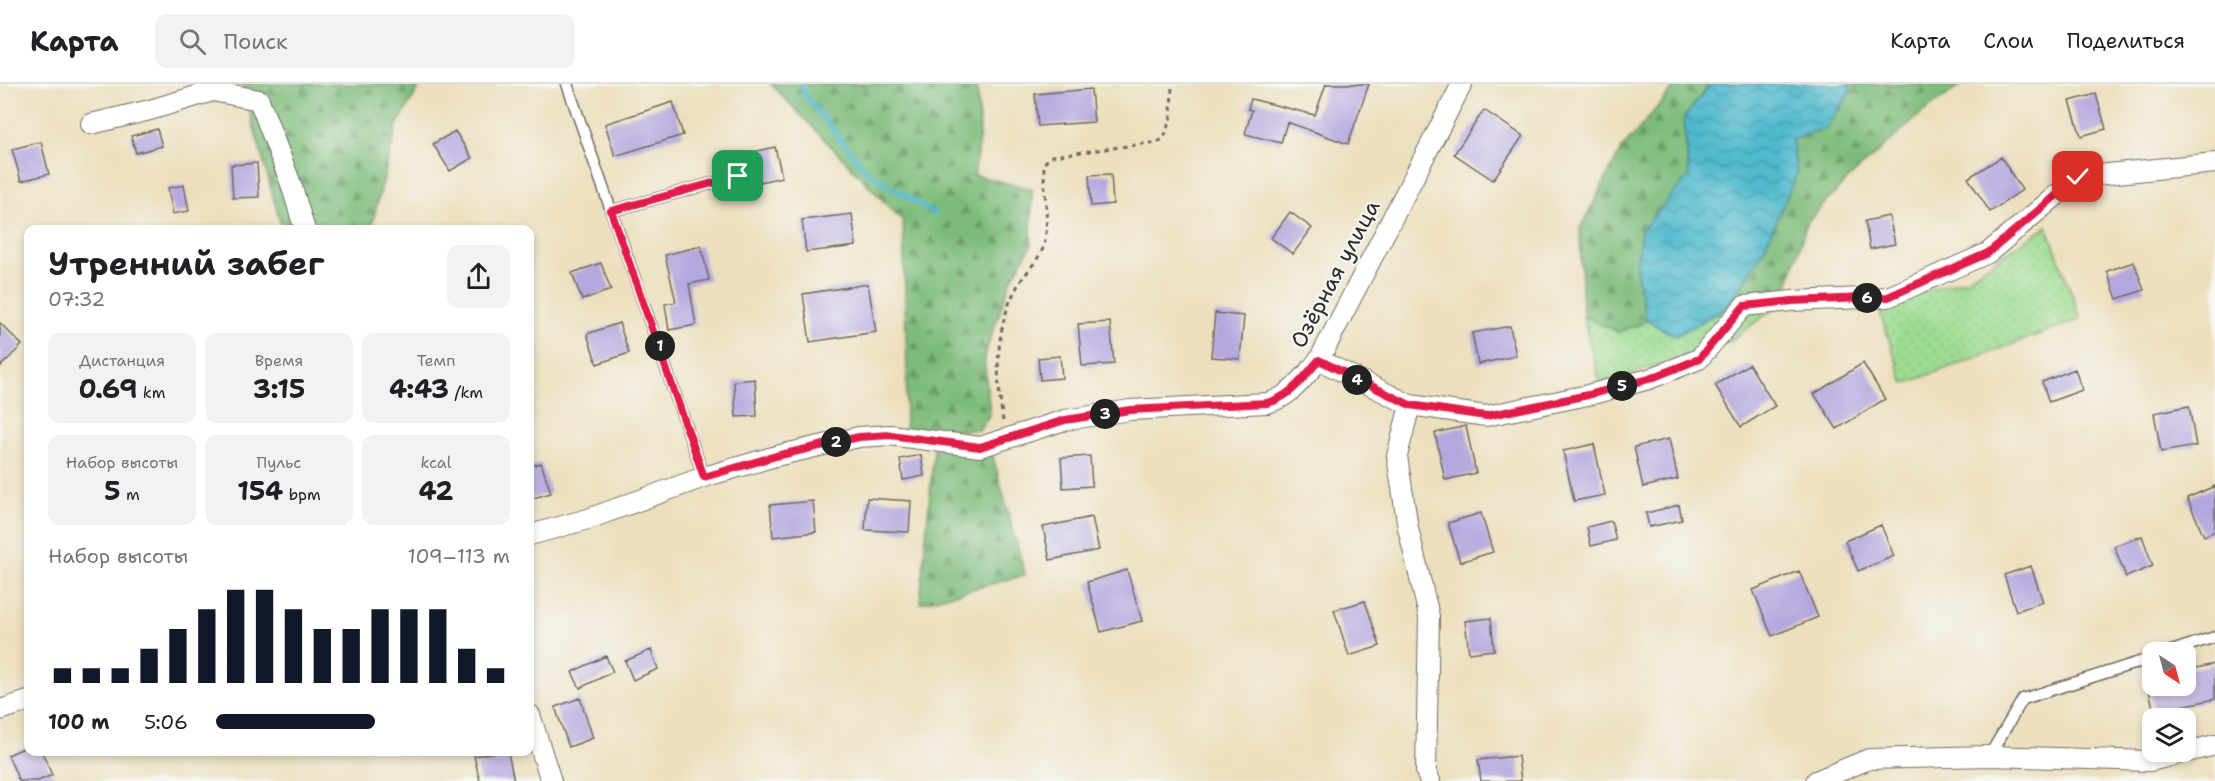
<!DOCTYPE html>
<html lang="ru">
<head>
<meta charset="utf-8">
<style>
  body { margin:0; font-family:"Shantell Sans",sans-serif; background:#f2f2f2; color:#202124; height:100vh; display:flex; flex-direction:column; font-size:22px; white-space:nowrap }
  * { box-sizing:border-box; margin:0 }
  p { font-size:20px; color:#757577 }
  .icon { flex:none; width:33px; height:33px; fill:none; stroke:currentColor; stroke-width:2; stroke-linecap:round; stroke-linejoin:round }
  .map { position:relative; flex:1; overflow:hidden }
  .side { position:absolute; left:24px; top:141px; width:510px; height:531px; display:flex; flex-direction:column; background:#fff; border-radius:12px; box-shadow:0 3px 9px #0003 }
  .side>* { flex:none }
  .needle { width:39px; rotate:144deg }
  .fabs { position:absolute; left:2142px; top:558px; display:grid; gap:12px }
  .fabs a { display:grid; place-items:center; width:54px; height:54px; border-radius:12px; background:#fff; box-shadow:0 3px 9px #0003; font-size:30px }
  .pin { position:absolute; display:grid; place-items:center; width:51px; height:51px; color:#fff; margin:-26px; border-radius:12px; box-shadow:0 3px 9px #0006 }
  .km { position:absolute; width:30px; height:30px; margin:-15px; border-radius:50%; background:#222; color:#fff; font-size:16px; line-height:30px; text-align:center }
  .round { display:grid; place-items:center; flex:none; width:63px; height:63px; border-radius:12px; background:#f2f2f2 }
  .headline { display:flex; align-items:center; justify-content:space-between; height:102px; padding:0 24px }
  h1 { font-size:33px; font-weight:700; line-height:45px }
  .stats { display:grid; grid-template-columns:repeat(3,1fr); gap:9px; height:102px; padding:6px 24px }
  .stats div { display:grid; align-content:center; border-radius:12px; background:#f2f2f2; text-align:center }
  .stats b { font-size:26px; font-weight:700 }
  .stats small { font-size:16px; font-weight:400 }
  .stats p { font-size:16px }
  .chart { height:168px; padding:12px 24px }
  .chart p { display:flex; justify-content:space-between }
  .chart svg { width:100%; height:108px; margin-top:6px; stroke:#111827; stroke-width:6 }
  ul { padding:0 24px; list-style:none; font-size:20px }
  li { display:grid; grid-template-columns:96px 72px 1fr; align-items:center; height:45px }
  li i { height:15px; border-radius:8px; background:#111827 }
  header { display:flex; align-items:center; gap:36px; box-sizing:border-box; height:84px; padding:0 30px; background:#fff; border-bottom:2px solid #e0e0e0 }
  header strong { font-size:28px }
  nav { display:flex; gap:33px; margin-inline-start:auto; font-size:21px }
  .search { width:420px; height:54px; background:#f2f2f2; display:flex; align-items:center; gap:15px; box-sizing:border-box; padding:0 21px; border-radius:12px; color:#757577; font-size:22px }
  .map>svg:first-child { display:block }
  .grass { fill:url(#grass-dots); stroke:#64835e; stroke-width:1.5 }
  .forest { fill:url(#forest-firs); stroke:#547352; stroke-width:1.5 }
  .water { fill:url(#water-waves); stroke:#3e727c; stroke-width:1.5 }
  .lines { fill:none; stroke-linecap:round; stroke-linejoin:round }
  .stream { stroke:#50bacd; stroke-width:5 }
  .building { fill:#b5a7de }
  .lane-casing { stroke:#6f6a5e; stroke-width:13 }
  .street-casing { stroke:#6f6a5e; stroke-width:22 }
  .path { stroke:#6f6a5e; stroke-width:3; stroke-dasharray:4.5 4.5; stroke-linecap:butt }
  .lane { stroke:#fff; stroke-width:10 }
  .street { stroke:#fff; stroke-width:20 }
  .route-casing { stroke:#fff; stroke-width:12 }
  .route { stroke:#e11d48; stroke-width:8 }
  .labels { text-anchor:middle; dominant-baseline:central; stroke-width:4.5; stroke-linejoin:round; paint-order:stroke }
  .street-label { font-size:22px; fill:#2b2b2b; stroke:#f6f6f2 }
</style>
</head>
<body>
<header>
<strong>Карта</strong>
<div class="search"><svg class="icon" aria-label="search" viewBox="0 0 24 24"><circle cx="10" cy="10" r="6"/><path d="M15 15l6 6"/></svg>Поиск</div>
<nav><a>Карта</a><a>Слои</a><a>Поделиться</a></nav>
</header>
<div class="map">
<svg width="2215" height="697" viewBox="0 0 2215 697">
  <defs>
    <pattern id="grass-dots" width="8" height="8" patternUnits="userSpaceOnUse" patternTransform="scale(1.5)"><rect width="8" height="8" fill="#9cdb90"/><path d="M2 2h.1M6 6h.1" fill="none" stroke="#87bc7c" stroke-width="1.8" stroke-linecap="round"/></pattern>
    <pattern id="forest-firs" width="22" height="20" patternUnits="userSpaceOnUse" patternTransform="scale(1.5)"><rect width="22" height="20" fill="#7dbb7a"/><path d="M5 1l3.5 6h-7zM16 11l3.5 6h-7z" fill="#679864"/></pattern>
    <pattern id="water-waves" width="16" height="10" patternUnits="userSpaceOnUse" patternTransform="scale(1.5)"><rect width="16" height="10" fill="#50bacd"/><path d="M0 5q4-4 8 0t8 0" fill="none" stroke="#4397a7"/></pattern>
  </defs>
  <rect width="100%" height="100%" fill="#f6f6f2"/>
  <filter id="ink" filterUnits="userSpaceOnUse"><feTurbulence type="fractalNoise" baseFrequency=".0167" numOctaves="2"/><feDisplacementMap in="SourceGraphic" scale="12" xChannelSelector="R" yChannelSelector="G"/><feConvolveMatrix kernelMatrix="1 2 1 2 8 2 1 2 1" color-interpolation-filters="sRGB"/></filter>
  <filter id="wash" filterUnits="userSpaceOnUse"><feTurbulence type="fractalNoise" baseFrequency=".008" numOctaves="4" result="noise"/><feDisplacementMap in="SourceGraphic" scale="24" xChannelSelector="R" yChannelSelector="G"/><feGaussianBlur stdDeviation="1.35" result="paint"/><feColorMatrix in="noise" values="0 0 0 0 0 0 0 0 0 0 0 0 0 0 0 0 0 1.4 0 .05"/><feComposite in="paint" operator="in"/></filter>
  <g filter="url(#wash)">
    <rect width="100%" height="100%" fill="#ecdfbd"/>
    <path class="grass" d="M 2047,142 L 2081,235 L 1904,300 L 1877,220 L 1967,195 Z
      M 1783,218 L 1730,257 L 1600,300 L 1583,232 L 1619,248 L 1647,237 L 1676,252 L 1728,223 Z"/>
    <path class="forest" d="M 242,0 L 421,0 L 397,41 L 371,145 L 282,145 Z
      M 771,0 L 977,0 L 980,48 L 974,91 L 1032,105 L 1031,162 L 1011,196 L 984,273 L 990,330 L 979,346 L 905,346 L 907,287 L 903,137 Z
      M 1677,0 L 1710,0 L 1684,34 L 1689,92 L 1641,147 L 1636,186 L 1647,237 L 1619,248 L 1583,232 L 1580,145 L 1621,66 Z
      M 1848,0 L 1963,0 L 1923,28 L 1848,95 L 1807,138 L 1783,218 L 1728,223 L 1765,163 L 1797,89 L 1792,56 L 1826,44 L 1851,7 Z
      M 934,364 L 992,369 L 1025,491 L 920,519 Z"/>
    <path class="water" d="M 1710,0 L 1848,0 L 1851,7 L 1826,44 L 1792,56 L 1797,89 L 1765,163 L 1728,223 L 1676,252 L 1647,237 L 1636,186 L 1641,147 L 1689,92 L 1684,34 Z"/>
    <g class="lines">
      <path class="stream" d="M 802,0 L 805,11 L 866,87 L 935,130"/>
    </g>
    <g id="blocks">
      <path class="building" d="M 1326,0 L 1369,0 L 1348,60 L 1287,38 L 1281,59 L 1245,50 L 1252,26 L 1248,25 L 1251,15 L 1315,31 Z
        M 1091,5 L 1094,38 L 1038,42 L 1035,10 Z
        M 2096,10 L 2106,45 L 2081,52 L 2070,17 Z
        M 673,18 L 683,51 L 615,72 L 605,40 Z
        M 1484,26 L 1523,52 L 1493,96 L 1454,70 Z
        M 157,45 L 162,62 L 136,69 L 131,52 Z
        M 455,47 L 472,74 L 450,87 L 433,60 Z
        M 41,58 L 49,90 L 21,97 L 12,65 Z
        M 775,63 L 782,93 L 760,98 L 753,68 Z
        M 2001,73 L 2022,106 L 1990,128 L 1968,94 Z
        M 257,79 L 259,113 L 233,114 L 231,81 Z
        M 1111,90 L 1113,120 L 1091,122 L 1089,91 Z
        M 184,101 L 189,127 L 173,130 L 168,104 Z
        M 1290,128 L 1312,144 L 1293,170 L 1271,154 Z
        M 852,130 L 856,162 L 806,168 L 802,136 Z
        M 1889,132 L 1895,160 L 1870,165 L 1865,137 Z
        M 701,162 L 709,196 L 689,200 L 696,241 L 669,246 L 665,220 L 676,218 L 665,171 Z
        M 2134,178 L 2144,206 L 2117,215 L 2107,187 Z
        M 601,179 L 611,206 L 582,216 L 572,189 Z
        M 868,200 L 876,248 L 810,258 L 803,210 Z
        M 1215,229 L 1244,232 L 1240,275 L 1211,273 Z
        M 1110,238 L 1114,280 L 1082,282 L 1078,240 Z
        M 0,239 L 22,261 L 0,283 Z
        M 619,239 L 629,269 L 597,280 L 587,250 Z
        M 1510,242 L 1516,272 L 1478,280 L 1472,249 Z
        M 1060,272 L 1062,294 L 1040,296 L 1038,274 Z
        M 1863,279 L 1885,315 L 1837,345 L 1814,310 Z
        M 1749,280 L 1775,322 L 1741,343 L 1715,301 Z
        M 2075,285 L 2082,306 L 2049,318 L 2042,298 Z
        M 755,295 L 757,332 L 736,333 L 734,297 Z
        M 2189,322 L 2196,362 L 2161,368 L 2154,329 Z
        M 1466,342 L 1476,389 L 1445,396 L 1435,349 Z
        M 1669,355 L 1678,395 L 1643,403 L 1634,363 Z
        M 1594,360 L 1605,411 L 1574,417 L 1563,367 Z
        M 921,371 L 924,392 L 903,396 L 900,375 Z
        M 1090,372 L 1092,402 L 1063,404 L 1061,374 Z
        M 541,379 L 551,409 L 530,415 L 530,382 Z
        M 2215,402 L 2215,447 L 2204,452 L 2187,414 Z
        M 867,414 L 911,417 L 909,448 L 865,446 Z
        M 813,417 L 816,448 L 773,453 L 770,421 Z
        M 1679,421 L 1682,436 L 1649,443 L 1646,429 Z
        M 1481,429 L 1493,468 L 1460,478 L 1448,439 Z
        M 1092,433 L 1099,466 L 1050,476 L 1043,443 Z
        M 1611,437 L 1616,456 L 1591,462 L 1587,443 Z
        M 1881,441 L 1894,472 L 1858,487 L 1845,457 Z
        M 2142,452 L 2153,482 L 2126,493 L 2114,462 Z
        M 2031,482 L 2043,518 L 2016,527 L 2004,491 Z
        M 1127,486 L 1142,537 L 1101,548 L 1087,498 Z
        M 1799,487 L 1818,533 L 1772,552 L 1753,506 Z
        M 1365,517 L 1380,562 L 1349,572 L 1334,526 Z
        M 1491,534 L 1494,566 L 1469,569 L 1465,537 Z
        M 651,566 L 658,585 L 633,596 L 625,577 Z
        M 606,572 L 613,588 L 580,604 L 572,588 Z
        M 2215,580 L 2215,615 L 2154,628 L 2148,602 L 2186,602 L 2186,586 Z
        M 580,614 L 593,654 L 569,663 L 555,623 Z
        M 28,662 L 28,668 L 42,668 L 52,691 L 38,697 L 19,697 L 8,671 Z
        M 497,668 L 508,668 L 514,697 L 480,697 L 474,672 Z
        M 1518,672 L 1521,697 L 1481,697 L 1478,676 Z"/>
    </g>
  </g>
  <g filter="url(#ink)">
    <use href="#blocks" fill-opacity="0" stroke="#6f6a5e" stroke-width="1.5"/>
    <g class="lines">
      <defs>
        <path id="lane" d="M 567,0 L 704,393
          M 611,127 L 738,92
          M 2168,568 L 2215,553
          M 1989,672 L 2023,615 L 2152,574"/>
        <path id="street" d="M 91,40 L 150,26 L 213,7 L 259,16 L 291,100 L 305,146
          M 1319,276 L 1410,321 L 1486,332 L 1588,311 L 1649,295 L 1699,275 L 1744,222 L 1792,217 L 1888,213 L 1988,169 L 2078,93 L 2215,79
          M 1410,321 L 1397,372 L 1408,444 L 1429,532 L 1426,688 L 1430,697
          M 530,451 L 588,435 L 704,393 L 776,372 L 859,353 L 890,351 L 980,363 L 1065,336 L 1130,326 L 1267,319 C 1291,313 1303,294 1319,276 L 1462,0
          M 0,626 L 28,617
          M 530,631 L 551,697
          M 1816,697 L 1869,675 L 1989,672 L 2150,677 L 2215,661"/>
      </defs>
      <use href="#lane" class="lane-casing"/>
      <use href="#street" class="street-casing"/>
      <path class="path" d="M 1003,337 C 996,291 994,245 1017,203 C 1024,190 1041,174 1044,161 C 1050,138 1043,103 1044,79 L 1052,72 L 1158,58 L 1164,54 L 1171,33 L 1172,0"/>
      <use href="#lane" class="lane"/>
      <use href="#street" class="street"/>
    </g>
  </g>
  <g class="lines" filter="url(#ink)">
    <defs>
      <path id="route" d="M 738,92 L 611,127 L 704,393 L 776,372 L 859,353 L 890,351 L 980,363 L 1065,336 L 1130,326 L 1267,319 C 1291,313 1303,294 1319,276 L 1410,321 L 1486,332 L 1588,311 L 1649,295 L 1699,275 L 1744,222 L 1792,217 L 1888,213 L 1988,169 L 2078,93"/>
    </defs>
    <use href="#route" class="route-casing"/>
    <use href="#route" class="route"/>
  </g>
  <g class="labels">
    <g class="street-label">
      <text transform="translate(1335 190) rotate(-62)">Озёрная улица</text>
    </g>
  </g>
</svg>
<div class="fabs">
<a><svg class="needle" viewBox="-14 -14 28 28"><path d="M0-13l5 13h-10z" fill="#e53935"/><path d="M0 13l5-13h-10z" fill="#757577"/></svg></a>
<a><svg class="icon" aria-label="layers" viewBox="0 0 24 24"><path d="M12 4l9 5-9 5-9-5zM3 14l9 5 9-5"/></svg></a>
</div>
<div class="pin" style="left:738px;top:92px;background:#1e9e55"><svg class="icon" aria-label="arrive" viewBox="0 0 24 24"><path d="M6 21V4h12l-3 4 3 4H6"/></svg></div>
<div class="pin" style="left:2078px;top:93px;background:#d93025"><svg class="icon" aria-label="check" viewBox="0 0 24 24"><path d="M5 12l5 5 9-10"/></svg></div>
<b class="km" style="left:660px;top:262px">1</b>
<b class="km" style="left:836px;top:358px">2</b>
<b class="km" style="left:1105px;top:330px">3</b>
<b class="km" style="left:1357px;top:296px">4</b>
<b class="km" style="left:1622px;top:302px">5</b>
<b class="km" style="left:1867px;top:214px">6</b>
<section class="side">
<div class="headline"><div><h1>Утренний забег</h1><p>07:32</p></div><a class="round"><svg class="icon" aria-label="share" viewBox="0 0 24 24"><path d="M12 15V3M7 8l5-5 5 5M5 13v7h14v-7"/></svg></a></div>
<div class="stats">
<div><p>Дистанция</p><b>0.69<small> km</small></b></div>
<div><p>Время</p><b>3:15</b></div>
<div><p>Темп</p><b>4:43<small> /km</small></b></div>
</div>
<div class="stats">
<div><p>Набор высоты</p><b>5<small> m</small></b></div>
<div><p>Пульс</p><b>154<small> bpm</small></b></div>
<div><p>kcal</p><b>42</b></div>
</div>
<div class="chart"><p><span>Набор высоты</span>109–113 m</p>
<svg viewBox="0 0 160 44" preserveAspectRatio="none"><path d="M5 44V38M15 44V38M25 44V38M35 44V30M45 44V22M55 44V14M65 44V6M75 44V6M85 44V14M95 44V22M105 44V22M115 44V14M125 44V14M135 44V14M145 44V30M155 44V38"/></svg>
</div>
<ul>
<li><b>100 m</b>5:06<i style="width:54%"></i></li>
</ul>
</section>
</div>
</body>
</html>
